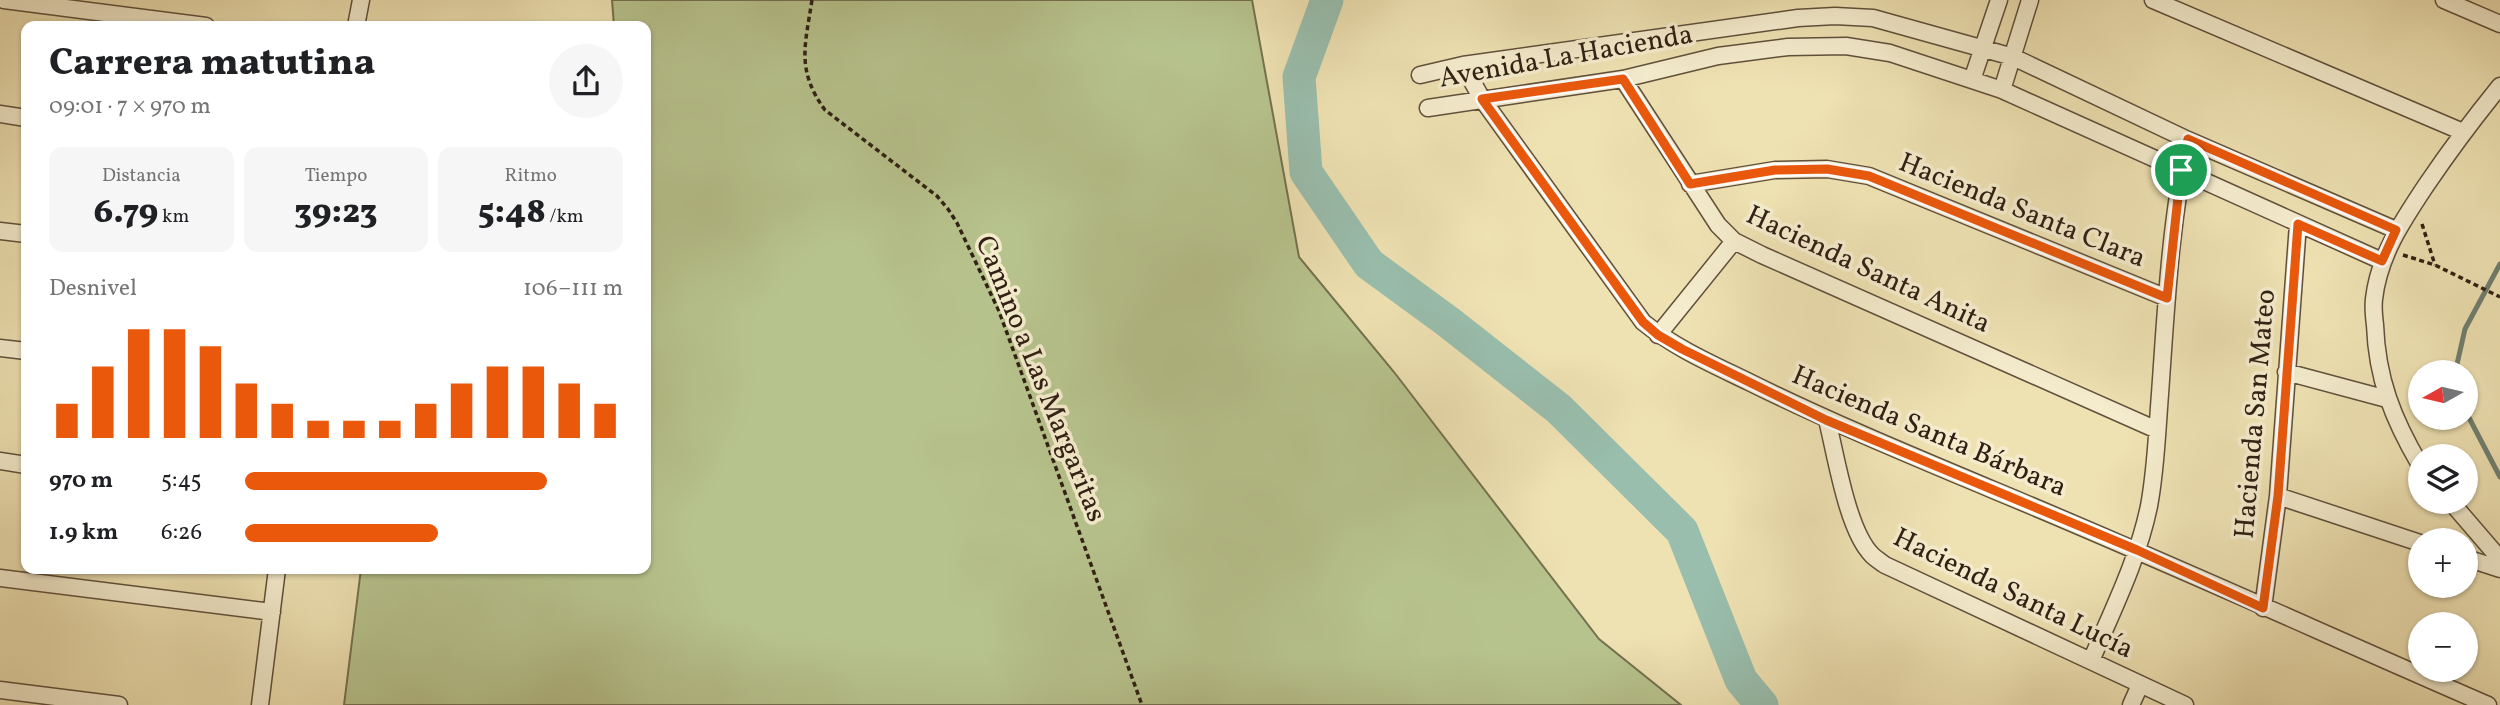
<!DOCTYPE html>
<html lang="es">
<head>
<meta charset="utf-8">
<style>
  body { margin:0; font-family:Vollkorn,serif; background:#f6f6f6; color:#202124; height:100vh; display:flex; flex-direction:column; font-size:26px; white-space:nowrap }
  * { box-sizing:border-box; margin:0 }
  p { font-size:23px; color:#757577 }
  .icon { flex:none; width:38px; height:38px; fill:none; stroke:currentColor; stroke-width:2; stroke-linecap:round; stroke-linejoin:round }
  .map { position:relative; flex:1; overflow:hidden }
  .side { position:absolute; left:21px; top:21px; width:630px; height:553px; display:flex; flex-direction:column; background:#fff; border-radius:14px; box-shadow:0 2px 5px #0004 }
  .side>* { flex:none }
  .needle { width:46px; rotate:262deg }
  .tools { position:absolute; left:2408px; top:360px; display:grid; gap:14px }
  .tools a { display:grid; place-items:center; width:70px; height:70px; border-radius:50%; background:#fff; box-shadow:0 2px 5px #0004; font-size:35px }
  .pin { position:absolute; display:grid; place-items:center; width:60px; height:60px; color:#fff; margin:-30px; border:4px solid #fff; border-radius:50%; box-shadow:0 2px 7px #0007 }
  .round { display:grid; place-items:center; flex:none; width:74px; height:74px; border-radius:37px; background:#f6f6f6 }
  .headline { display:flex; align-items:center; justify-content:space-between; height:119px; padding:0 28px }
  h1 { font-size:38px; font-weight:800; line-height:52px }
  .figures { display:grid; grid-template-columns:repeat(3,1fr); gap:10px; height:119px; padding:7px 28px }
  .figures div { display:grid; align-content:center; border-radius:14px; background:#f6f6f6; text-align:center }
  .figures b { font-size:35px; font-weight:800 }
  .figures small { font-size:19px; font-weight:400 }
  .figures p { font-size:19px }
  .chart { height:196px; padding:14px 28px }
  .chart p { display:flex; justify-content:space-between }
  .chart svg { width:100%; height:126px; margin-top:7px; stroke:#ea580c; stroke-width:6 }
  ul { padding:0 28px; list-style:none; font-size:23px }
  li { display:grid; grid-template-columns:112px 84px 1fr; align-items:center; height:52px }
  li i { height:18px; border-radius:9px; background:#ea580c }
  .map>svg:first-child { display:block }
  .green { fill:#b7c38d; stroke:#747250; stroke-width:2 }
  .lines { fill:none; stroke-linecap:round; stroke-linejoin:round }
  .stream { stroke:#6f7f70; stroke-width:5 }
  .river { stroke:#99bead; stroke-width:33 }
  .street-casing { stroke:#60503c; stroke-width:19 }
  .path { stroke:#302014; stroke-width:3.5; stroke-dasharray:5 3.5; stroke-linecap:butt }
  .street { stroke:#f4eccd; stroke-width:16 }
  .route-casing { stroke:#fff; stroke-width:14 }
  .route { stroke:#ea580c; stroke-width:9 }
  .labels { text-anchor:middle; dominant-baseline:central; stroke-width:7; stroke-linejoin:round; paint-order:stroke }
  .street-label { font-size:28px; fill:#302014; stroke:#f4eccd }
</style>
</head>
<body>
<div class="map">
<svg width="2500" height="705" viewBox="0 0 2500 705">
  <rect width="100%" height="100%" fill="#eee1b2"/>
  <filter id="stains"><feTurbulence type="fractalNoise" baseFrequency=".00286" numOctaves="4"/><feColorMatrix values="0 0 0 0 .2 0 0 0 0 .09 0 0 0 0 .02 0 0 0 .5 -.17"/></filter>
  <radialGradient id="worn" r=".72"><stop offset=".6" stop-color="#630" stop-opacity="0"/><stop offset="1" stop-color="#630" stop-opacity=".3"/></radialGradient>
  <path class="green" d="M 612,0 L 1252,0 L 1299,257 L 1394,372 L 1599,639 L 1681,705 L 344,705 L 361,569 L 646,569 L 646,26 L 614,26 Z"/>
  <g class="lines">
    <path class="stream" d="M 2455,373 L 2465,329 L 2500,264
      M 2466,412 L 2500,477"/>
    <path class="river" d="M 1327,0 L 1299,77 L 1306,172 L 1369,264 L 1447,321 L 1559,409 L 1682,531 L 1741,680 L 1762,705"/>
    <defs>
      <path id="street" d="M 4,0 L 206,26
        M 2153,0 L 2463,132
        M 2444,0 L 2500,24
        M 356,26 L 361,0
        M 1463,65 L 1482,99 L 1643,322 C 1675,348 1712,364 1749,382 C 1828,421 1910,455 1991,489 C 2158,558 2322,633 2488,705
        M 1420,75 L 1463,65 L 1798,18 L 1835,16 L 1873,18 L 2013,57 L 2188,140 L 2396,230
        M 1623,79 L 1718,225 L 1734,241 L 1762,255 L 2157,430
        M 1972,80 L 1999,0
        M 2002,90 L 2030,0
        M 1428,108 L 1623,79 L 1718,56 L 1788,47 L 1846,46 L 1890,53 L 2002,90 L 2382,261
        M 0,114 L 26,118
        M 1690,184 L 1775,170 L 1827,169 L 1869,176 L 2167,298
        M 0,231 L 26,234
        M 1658,335 L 1734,241
        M 0,348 L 26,351
        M 2286,372 L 2387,399
        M 1827,420 C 1836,455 1847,530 1872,555 C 1876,559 1881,562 1885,565 L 2185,705
        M 0,461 L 26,465
        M 2420,465 C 2393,419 2377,379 2375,325 C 2374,317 2373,307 2374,299 C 2379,255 2403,220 2427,184 C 2450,150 2474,118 2500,86
        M 2278,496 L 2420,543
        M 2451,502 L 2500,559
        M 2466,558 L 2500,569
        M 0,578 L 272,612
        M 2263,608 L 2278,496 L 2298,224
        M 2091,661 C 2112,611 2138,560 2149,506 C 2156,469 2157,432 2160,394 C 2166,310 2170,223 2188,140
        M 0,690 L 119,705
        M 260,705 L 277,569
        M 2131,705 L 2140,685"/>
    </defs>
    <use href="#street" class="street-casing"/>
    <path class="path" d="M 812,0 C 805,46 796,70 825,110 L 937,196 L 948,209 L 957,223 L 999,311 L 1142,705
      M 2422,224 L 2435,265
      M 2403,255 L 2435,265 L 2500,297"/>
    <use href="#street" class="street"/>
  </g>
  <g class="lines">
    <defs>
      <path id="route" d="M 1623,79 L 1690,184 L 1775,170 L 1827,169 L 1869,176 L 2167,298 L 2181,170 L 2188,139 L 2396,230 L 2382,261 L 2298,224 L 2278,496 L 2263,608 L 2137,550 L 1826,420 L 1682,349 L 1658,335 L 1643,322 L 1482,99 Z"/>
    </defs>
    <use href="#route" class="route-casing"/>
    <use href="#route" class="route"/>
  </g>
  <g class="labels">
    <g class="street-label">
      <text transform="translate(1566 57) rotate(-10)">Avenida La Hacienda</text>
      <text transform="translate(2022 211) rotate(22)">Hacienda Santa Clara</text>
      <text transform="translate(1868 270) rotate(25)">Hacienda Santa Anita</text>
      <text transform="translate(1040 379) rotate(68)">Camino a Las Margaritas</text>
      <text transform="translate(2256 414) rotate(-85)">Hacienda San Mateo</text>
      <text transform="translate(1929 432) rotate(23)">Hacienda Santa Bárbara</text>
      <text transform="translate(2013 594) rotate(26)">Hacienda Santa Lucía</text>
    </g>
  </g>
  <rect width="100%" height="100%" filter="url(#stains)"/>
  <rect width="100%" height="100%" fill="url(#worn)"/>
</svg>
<div class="tools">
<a><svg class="needle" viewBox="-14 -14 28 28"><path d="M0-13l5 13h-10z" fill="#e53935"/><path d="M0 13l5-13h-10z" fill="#757577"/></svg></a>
<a><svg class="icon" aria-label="layers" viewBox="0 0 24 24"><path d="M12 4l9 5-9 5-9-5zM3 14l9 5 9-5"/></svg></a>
<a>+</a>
<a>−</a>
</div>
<div class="pin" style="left:2181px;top:170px;background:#1e9e55"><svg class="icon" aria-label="arrive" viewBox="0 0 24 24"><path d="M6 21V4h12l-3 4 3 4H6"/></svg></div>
<section class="side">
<div class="headline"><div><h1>Carrera matutina</h1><p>09:01 · 7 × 970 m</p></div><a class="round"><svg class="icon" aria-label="share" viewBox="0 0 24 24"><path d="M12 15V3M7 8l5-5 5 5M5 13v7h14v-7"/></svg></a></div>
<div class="figures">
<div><p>Distancia</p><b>6.79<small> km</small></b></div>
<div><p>Tiempo</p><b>39:23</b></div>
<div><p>Ritmo</p><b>5:48<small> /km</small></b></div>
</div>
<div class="chart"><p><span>Desnivel</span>106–111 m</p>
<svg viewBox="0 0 160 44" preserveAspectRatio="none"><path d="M5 44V32M15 44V19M25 44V6M35 44V6M45 44V12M55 44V25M65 44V32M75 44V38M85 44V38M95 44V38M105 44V32M115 44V25M125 44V19M135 44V19M145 44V25M155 44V32"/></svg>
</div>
<ul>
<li><b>970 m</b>5:45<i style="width:80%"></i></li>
<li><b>1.9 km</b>6:26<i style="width:51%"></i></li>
</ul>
</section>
</div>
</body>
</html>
